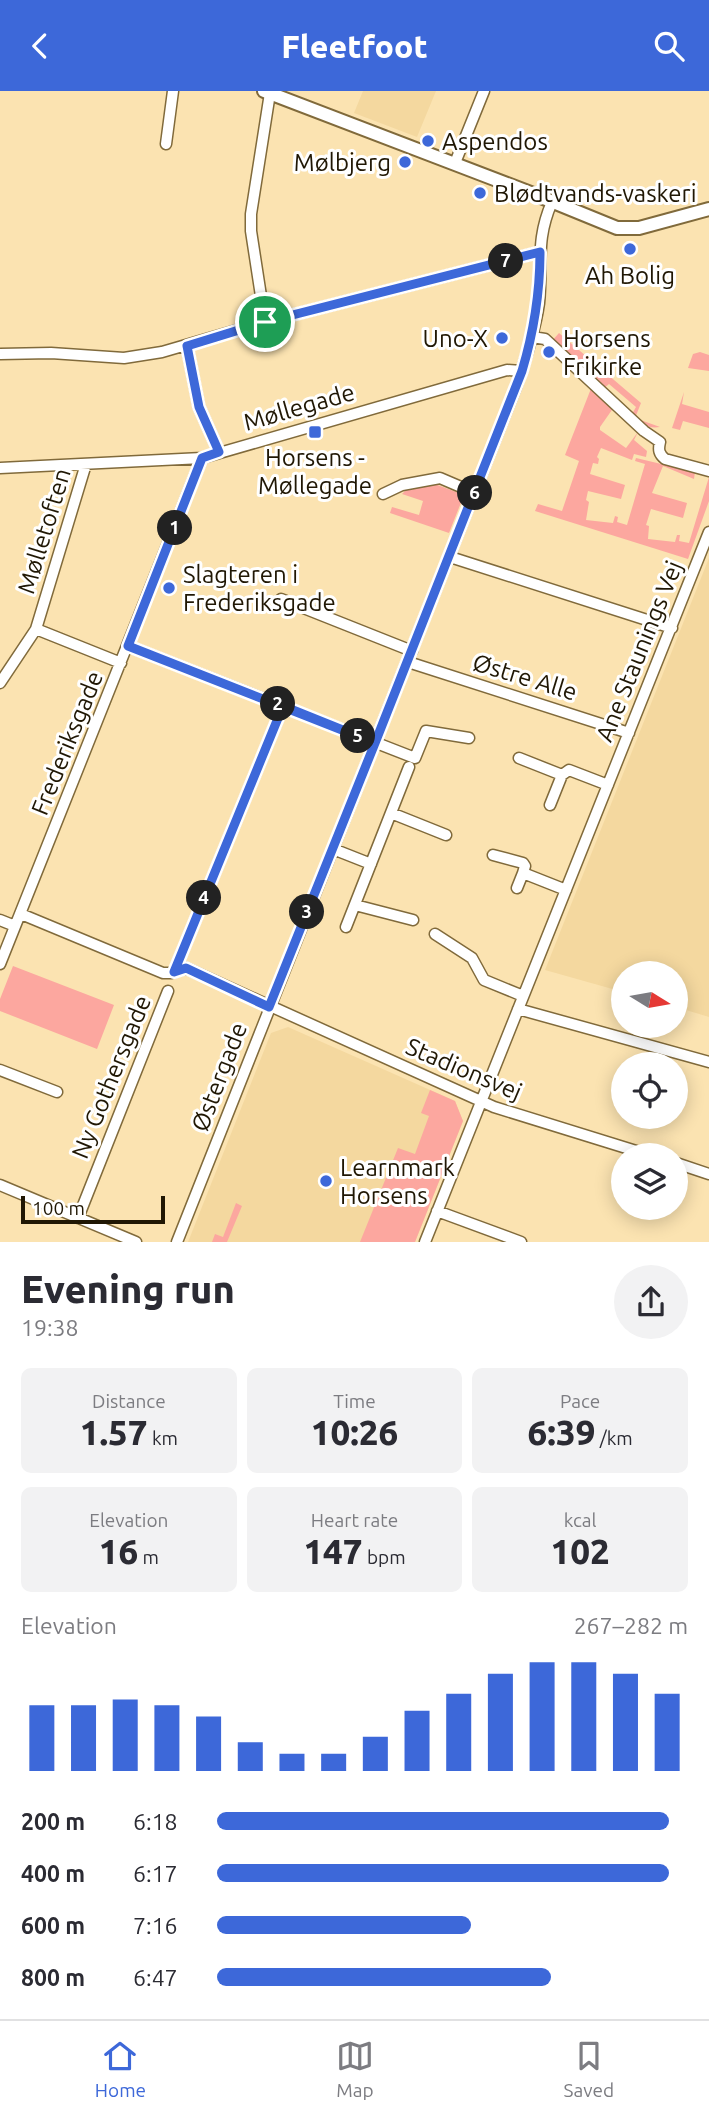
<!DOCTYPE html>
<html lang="en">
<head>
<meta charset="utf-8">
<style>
  body { margin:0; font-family:Ubuntu,sans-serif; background:#f2f2f3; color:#2b2b33; height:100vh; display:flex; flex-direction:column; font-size:26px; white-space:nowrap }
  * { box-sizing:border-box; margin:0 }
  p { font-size:23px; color:#7c7c81 }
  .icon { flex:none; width:38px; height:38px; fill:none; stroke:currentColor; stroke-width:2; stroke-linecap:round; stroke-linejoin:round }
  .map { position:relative; height:1151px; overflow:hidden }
  .side { display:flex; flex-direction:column; background:#fff; flex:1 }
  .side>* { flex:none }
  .needle { width:46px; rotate:101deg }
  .tools { position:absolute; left:611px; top:870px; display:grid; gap:14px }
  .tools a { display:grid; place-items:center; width:77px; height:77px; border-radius:50%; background:#fff; box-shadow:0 4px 18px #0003; font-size:35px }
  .scale { position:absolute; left:21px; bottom:18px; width:144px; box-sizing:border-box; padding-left:7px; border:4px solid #201704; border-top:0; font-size:19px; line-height:24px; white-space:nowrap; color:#201704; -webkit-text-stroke:5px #fff; paint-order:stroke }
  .pin { position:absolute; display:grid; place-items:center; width:60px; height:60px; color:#fff; margin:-30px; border:4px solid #fff; border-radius:50%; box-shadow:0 2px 7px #0007 }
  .km { position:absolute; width:35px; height:35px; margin:-18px; border-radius:50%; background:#222; color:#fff; font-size:19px; line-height:35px; text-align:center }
  .round { display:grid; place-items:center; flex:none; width:74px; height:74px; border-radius:37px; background:#f2f2f3 }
  .summary { display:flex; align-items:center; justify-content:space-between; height:119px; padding:0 21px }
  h1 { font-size:38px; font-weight:800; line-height:52px }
  .figures { display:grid; grid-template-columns:repeat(3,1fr); gap:10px; height:119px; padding:7px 21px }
  .figures div { display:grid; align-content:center; border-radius:10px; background:#f2f2f3; text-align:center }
  .figures b { font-size:35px; font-weight:800 }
  .figures small { font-size:19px; font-weight:400 }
  .figures p { font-size:19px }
  .chart { height:196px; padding:14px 21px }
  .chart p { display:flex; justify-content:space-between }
  .chart svg { width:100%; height:126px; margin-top:7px; stroke:#3d68d9; stroke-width:6 }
  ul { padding:0 21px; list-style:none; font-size:23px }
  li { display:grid; grid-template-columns:112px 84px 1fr; align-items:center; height:52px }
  li i { height:18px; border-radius:9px; background:#3d68d9 }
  header { display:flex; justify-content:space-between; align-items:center; height:91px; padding:0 21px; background:#3d68d9; color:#fff; font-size:32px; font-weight:800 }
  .dock { display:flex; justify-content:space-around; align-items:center; height:98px; border-top:2px solid #e1e1e2; background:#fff; font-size:19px; color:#7c7c81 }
  .dock a { display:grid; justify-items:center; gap:4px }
  .dock .current { color:#3d68d9 }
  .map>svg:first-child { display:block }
  .built { fill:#f4d89f }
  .green { fill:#fca79f }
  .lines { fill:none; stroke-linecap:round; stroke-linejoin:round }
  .minor-casing { stroke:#806a3b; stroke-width:13 }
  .tertiary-casing { stroke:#806a3b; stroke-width:16 }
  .minor { stroke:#fff; stroke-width:10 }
  .tertiary { stroke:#fff; stroke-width:12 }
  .route-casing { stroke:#fff; stroke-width:14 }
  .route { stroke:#3d68d9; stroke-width:9 }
  .poi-dot { fill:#3d68d9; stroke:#fff; stroke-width:2.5 }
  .labels { text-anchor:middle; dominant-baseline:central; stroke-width:6; stroke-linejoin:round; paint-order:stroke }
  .poi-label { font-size:24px; fill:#201704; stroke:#fff; text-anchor:start }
  .street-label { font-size:24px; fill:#201704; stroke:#fff }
</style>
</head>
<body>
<header><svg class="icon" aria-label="back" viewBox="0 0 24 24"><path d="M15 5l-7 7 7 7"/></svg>Fleetfoot<svg class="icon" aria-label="search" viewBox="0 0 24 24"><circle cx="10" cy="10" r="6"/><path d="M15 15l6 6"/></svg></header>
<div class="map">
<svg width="709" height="1151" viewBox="0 0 709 1151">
  <rect width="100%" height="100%" fill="#fbe3b1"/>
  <path class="built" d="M 363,0 L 436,0 L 417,46 L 354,22 Z
    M 709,467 L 709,926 L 676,916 L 676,882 L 623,882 L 623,901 L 545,879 Z
    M 288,936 L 455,1010 L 463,1030 L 415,1151 L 188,1151 L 271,942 Z"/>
  <path class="green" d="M 559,242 L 641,312 L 635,327 L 660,336 C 648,338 639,333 632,323 L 636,316 L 609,293 L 603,298 L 551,251 Z
    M 700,261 L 709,264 L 709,280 L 688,277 L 693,263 Z
    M 592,295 L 614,316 L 600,336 L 600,339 L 626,357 L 638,341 L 634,349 L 647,360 L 646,366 L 634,363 L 632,369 L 601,357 L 597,366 L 599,368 L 598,373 L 593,372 L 590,383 L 625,394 L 621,408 L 588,400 L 586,409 L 589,411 L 586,429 L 613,432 L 615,425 L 618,426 L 617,431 L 627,434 L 645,373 L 635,370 L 636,367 L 695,381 L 694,388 L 663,375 L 652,402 L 687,412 L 683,427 L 651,418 L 646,434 L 649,435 L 648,448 L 675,451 L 677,444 L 680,444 L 679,450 L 689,452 L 709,386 L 709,410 L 688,468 L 535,420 L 538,413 L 562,420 L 579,370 L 565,364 Z
    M 684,301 L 682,313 L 709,321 L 709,337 L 683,330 L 680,339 L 672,337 Z
    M 435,393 L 464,404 L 449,442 L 390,422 L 392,416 L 419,424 L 423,410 L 402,403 L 406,399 Z
    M 13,875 L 114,914 L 97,958 L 0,920 L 0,908 Z
    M 430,999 L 455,1010 L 463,1030 L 415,1151 L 360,1151 L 398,1057 L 415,1063 L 429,1025 L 421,1022 Z
    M 236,1112 L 242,1115 L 227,1151 L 212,1151 L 215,1143 L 223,1146 Z"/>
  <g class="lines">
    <defs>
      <path id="minor" d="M 166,53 L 173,0
        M 455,72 L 484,0
        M 265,231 L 251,140 L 251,123 L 270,2
        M 532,246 L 545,248 L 644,340 L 660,351 C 658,359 659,363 665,368 L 709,380
        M 187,255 L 199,316 L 219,361
        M 0,263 L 51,262 L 124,267 L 162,261 L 265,231 L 540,161
        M 0,377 L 202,367 L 507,279 L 522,280
        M 383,403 L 402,394 L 440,387 L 475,402
        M 450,466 L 672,537
        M 281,508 L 412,560
        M 36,538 L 121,572
        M 128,555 L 415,667 L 426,640 L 469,647
        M 408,571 L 629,642
        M 0,592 L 36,538 L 86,373
        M 519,667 L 562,684 L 569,679 L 608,694
        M 550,714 L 562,684
        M 391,722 L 446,744
        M 333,758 L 371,773
        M 493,764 L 523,772 L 525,775 L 523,782 L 566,799
        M 517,797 L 523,782
        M 355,814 L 413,829
        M 21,823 L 163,882 L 171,882 L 186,877 L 494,1016 L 649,1064
        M 0,829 L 15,835
        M 346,836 L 409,676
        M 435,843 L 472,867 L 484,889 L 523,905
        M 0,873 L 202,367
        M 174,881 L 283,615
        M 518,918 L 709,971
        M 0,979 L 57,1001
        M 676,1072 L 709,1083
        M 0,1094 L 136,1151
        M 437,1120 L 521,1151
        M 78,1127 L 168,900
        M 177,1151 L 516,296 C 526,268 535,240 539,212 C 543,172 535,150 552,111
        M 425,1151 L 709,441"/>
      <path id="tertiary" d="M 264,0 L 536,104 L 617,137 L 639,137 L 709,118"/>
    </defs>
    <use href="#minor" class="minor-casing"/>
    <use href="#tertiary" class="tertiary-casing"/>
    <use href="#minor" class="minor"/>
    <use href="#tertiary" class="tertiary"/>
  </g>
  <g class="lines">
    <defs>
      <path id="route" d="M 265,231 L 187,255 L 199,316 L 219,361 L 202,367 L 128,555 L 375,652 L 269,916 L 186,877 L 174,881 L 283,615 L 375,652 L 522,280 C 534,240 540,203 540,161 L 265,231"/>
    </defs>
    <use href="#route" class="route-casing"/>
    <use href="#route" class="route"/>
  </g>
  <g class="poi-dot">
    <circle cx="428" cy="50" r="7"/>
    <circle cx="405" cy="71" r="7"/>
    <circle cx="480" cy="102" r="7"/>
    <circle cx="630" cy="158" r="7"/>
    <circle cx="502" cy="247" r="7"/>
    <circle cx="549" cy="261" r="7"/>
    <rect x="308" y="334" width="14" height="14" rx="3.5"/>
    <circle cx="169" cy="497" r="7"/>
    <circle cx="326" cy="1090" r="7"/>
  </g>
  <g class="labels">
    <g class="poi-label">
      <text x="442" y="50">Aspendos</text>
      <text x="391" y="71" text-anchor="end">Mølbjerg</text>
      <text x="494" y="102">Blødtvands-vaskeri</text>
      <text x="630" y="184" text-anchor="middle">Ah Bolig</text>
      <text x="488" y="247" text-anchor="end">Uno-X</text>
      <text x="563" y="247">Horsens<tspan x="563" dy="28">Frikirke</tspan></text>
      <text x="315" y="366" text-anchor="middle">Horsens -<tspan x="315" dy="28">Møllegade</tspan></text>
      <text x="183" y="483">Slagteren i<tspan x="183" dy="28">Frederiksgade</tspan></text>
      <text x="340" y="1076">Learnmark<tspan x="340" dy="28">Horsens</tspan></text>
    </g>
    <g class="street-label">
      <text transform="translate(299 316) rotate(-16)">Møllegade</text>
      <text transform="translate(44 440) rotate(-73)">Mølletoften</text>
      <text transform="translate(639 560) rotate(-68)">Ane Staunings Vej</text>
      <text transform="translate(525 586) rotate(17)">Østre Alle</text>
      <text transform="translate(67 652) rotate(-68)">Frederiksgade</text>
      <text transform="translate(464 978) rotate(23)">Stadionsvej</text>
      <text transform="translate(111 986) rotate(-68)">Ny Gothersgade</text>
      <text transform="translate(219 986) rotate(-69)">Østergade</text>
    </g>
  </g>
</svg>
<div class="tools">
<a><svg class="needle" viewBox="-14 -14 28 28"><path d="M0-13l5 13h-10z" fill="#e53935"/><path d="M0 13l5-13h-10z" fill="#7c7c81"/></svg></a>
<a><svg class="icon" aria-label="locate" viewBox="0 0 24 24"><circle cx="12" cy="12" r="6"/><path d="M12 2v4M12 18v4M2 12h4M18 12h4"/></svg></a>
<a><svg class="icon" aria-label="layers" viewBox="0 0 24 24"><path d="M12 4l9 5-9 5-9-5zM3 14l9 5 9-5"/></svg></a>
</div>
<div class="scale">100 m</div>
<div class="pin" style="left:265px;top:231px;background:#1e9e55"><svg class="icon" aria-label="arrive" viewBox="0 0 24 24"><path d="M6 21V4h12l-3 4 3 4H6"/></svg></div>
<b class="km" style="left:175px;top:437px">1</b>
<b class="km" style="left:278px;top:613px">2</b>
<b class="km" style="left:307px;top:821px">3</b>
<b class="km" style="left:204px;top:807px">4</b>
<b class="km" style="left:358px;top:645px">5</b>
<b class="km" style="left:475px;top:402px">6</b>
<b class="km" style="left:506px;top:170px">7</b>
</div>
<section class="side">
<div class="summary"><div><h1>Evening run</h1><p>19:38</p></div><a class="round"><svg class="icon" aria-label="share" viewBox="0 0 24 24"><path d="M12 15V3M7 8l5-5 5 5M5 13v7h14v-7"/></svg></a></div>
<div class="figures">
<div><p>Distance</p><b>1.57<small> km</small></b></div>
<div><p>Time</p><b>10:26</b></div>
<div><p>Pace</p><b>6:39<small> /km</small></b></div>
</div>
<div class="figures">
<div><p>Elevation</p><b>16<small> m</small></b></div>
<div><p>Heart rate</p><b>147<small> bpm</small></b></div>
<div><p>kcal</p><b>102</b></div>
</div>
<div class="chart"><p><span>Elevation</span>267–282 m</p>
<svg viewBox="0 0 160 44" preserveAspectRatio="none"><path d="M5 44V21M15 44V21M25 44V19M35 44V21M45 44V25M55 44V34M65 44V38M75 44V38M85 44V32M95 44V23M105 44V17M115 44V10M125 44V6M135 44V6M145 44V10M155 44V17"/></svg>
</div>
<ul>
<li><b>200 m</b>6:18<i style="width:96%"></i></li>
<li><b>400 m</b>6:17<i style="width:96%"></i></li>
<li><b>600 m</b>7:16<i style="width:54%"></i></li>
<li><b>800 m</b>6:47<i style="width:71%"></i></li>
</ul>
</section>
<nav class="dock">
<a class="current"><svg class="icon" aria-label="home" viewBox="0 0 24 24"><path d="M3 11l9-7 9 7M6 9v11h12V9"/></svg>Home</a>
<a><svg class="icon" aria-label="map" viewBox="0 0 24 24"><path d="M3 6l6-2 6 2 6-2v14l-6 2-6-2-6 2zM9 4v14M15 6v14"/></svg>Map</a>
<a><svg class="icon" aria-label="saved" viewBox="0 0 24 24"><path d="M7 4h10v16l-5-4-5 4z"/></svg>Saved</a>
</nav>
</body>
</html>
